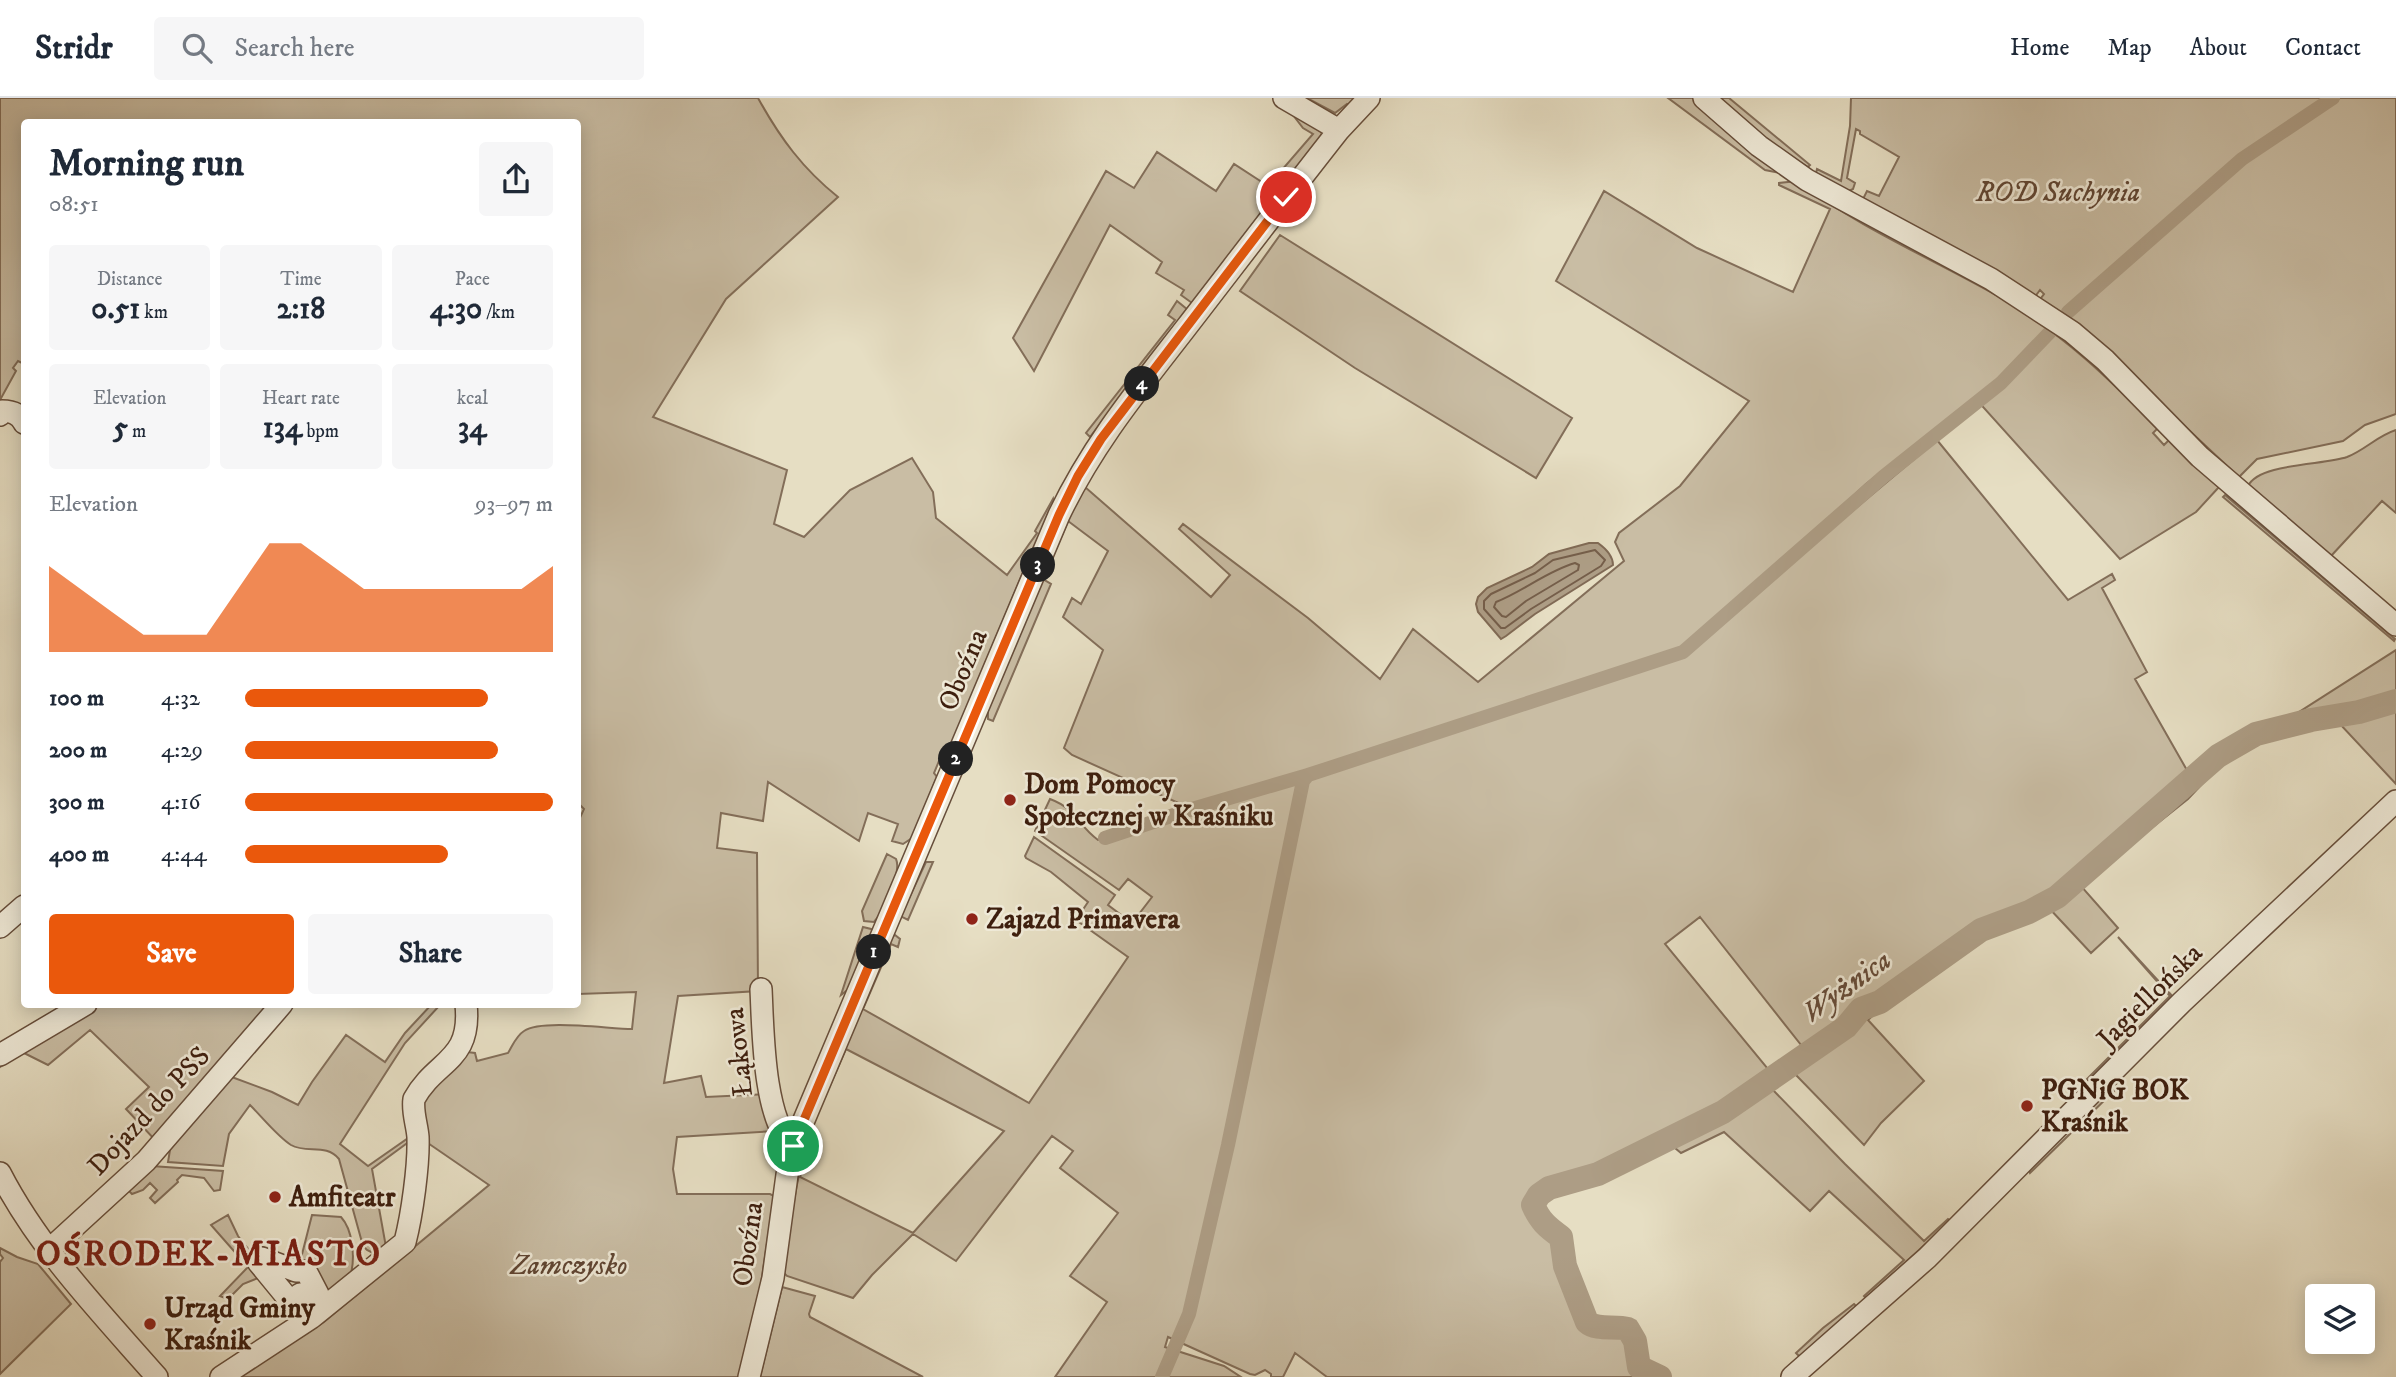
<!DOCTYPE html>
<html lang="en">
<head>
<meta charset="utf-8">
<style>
  body { margin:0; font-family:"IM FELL DW Pica",serif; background:#f6f6f7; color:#1f2937; height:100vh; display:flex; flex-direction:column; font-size:26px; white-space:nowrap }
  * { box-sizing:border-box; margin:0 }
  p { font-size:23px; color:#747a83 }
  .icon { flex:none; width:38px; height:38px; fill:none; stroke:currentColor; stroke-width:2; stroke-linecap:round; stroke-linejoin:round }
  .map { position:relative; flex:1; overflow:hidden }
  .side { position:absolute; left:21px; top:21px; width:560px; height:889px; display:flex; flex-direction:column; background:#fff; border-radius:7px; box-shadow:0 4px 18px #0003 }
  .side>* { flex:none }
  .tools { position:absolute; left:2305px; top:1186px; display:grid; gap:14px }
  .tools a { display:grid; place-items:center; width:70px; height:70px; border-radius:7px; background:#fff; box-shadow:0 4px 18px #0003; font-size:35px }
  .pin { position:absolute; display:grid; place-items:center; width:60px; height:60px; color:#fff; margin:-30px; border:4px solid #fff; border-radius:50%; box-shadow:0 2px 7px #0007 }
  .km { position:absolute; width:35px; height:35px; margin:-18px; border-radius:50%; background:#222; color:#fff; font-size:19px; line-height:35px; text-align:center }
  .round { display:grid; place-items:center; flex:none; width:74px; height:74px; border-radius:7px; background:#f6f6f7 }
  .headline { display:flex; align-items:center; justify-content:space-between; height:119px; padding:0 28px }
  h1 { font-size:38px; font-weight:700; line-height:52px }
  .metrics { display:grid; grid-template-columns:repeat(3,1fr); gap:10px; height:119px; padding:7px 28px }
  .metrics div { display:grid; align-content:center; border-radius:7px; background:#f6f6f7; text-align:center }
  .metrics b { font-size:30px; font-weight:700 }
  .metrics small { font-size:19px; font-weight:400 }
  .metrics p { font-size:19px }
  .chart { height:196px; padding:14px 28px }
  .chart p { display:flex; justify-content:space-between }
  .chart svg { width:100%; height:126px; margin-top:7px; fill:#ea580c; opacity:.7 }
  .cta { display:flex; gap:14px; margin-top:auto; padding:14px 28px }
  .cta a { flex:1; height:80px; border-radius:7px; background:#ea580c; color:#fff; font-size:28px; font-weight:700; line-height:80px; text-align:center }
  .cta a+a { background:#f6f6f7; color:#1f2937 }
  ul { padding:0 28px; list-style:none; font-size:23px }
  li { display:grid; grid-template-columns:112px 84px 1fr; align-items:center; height:52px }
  li i { height:18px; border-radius:9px; background:#ea580c }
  header { display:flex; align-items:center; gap:42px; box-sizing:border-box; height:98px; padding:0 35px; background:#fff; border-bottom:2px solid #e0e1e3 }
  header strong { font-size:33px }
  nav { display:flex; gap:38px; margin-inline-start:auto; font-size:24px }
  .search { width:490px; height:63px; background:#f6f6f7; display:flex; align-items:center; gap:18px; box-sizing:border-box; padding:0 24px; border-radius:7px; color:#747a83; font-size:26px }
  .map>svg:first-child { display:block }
  .green { fill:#c9bda4; stroke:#836e59; stroke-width:2; fill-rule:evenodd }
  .water { fill:#ad9d85; stroke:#806a55; stroke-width:2 }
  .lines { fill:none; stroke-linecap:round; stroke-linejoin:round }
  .shore { stroke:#755e4a; stroke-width:2 }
  .canal { stroke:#ad9d85; stroke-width:14 }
  .river { stroke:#ad9d85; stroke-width:24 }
  .minor-casing { stroke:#674e3b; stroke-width:24 }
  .minor { stroke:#efead8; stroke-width:21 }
  .route-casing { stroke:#fff; stroke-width:14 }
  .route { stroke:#ea580c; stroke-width:9 }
  .poi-dot { fill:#8f2418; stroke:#efead8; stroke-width:2.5 }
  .labels { text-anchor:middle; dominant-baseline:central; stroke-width:5; stroke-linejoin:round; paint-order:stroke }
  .park-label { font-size:28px; font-style:italic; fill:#604634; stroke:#efead8 }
  .street-label { font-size:28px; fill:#3d1e0e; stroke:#efead8 }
  .poi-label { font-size:28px; font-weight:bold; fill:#3d1e0e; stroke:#efead8; text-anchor:start }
  .water-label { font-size:30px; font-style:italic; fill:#644a38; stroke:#efead8 }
  .district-label { font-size:35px; font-weight:bold; letter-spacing:2px; fill:#7a1f14; stroke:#efead8 }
</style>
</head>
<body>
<header>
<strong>Stridr</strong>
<div class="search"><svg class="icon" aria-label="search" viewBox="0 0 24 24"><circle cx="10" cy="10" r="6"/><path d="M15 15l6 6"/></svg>Search here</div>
<nav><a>Home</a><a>Map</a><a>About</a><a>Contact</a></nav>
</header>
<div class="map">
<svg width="2396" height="1279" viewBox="0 0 2396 1279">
  <rect width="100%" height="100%" fill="#e6dec3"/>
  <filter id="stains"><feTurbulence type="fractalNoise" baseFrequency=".00286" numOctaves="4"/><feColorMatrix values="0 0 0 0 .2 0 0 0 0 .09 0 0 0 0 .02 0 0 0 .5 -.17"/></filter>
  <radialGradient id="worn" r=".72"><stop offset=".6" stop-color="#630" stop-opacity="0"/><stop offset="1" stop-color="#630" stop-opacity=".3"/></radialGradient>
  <path class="green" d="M 0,0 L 758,0 C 780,40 803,71 838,99 L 726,201 L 653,319 L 787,372 L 774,426 L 804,439 L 850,392 L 912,360 L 933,394 L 936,420 L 1007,477 L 1037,435 L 1035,433 L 1053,401 L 1054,409 L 1032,453 L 944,664 L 939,663 L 934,675 L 937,679 L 912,740 L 903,746 L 892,743 L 898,726 L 868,715 L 859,743 L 768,684 L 763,723 L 721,715 L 717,750 L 757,755 L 758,893 L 678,898 L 664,985 L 701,978 L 706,999 L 768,996 L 775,1033 L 677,1039 L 673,1071 L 677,1096 L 770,1096 L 774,1098 L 761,1186 L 741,1279 L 240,1279 L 324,1224 L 489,1087 L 422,1041 L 417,1007 L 467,954 L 475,955 L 477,963 L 508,955 C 513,947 516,938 524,933 C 542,921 609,931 632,931 L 636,894 L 578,896 L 578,724 L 584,711 L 578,705 L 578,484 L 580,471 L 578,470 L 578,24 L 24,24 L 24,266 L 18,263 L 13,270 L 16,273 L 0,302 Z
    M 1307,0 L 1359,0 L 1351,8 L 1347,6 L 1335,15 Z
    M 1668,0 L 1693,0 L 1747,50 L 1785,76 L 1765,72 Z
    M 1719,0 L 1729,0 L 1810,67 L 1808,69 L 1778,51 Z
    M 1851,0 L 2329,0 L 2242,59 L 2060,218 L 2038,204 L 2044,196 L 2040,192 L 2034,200 L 1863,101 L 1867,93 L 1879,98 L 1899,59 L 1860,36 L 1860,33 L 1856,31 L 1847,80 L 1855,85 L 1853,91 L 1847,94 L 1816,75 L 1817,71 L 1841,83 L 1850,28 Z
    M 2340,0 L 2396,0 L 2396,316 L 2365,327 L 2343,343 L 2257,361 L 2239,379 L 2069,220 L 2245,64 Z
    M 1286,8 L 1321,31 L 1322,40 L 1192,205 L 1181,197 L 1184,192 L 1156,175 L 1162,164 L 1110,127 L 1034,273 L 1013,240 L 1106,73 L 1134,90 L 1157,54 L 1216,93 L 1234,66 L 1268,88 L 1313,36 L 1303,30 Z
    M 1797,83 C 1861,131 1933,161 2003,201 C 2065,238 2107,279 2158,330 L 2153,335 L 2164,347 L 2169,342 L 2219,389 L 2196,414 L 2120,461 L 1976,301 L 1866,386 L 1714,529 L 1937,342 L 2068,502 L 2112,476 L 2115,482 L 2102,490 L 2147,574 L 2135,581 L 2188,674 L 2245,635 L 2291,619 L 2396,552 L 2396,686 L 2340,626 L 2292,633 L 2241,652 L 2223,664 L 2188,701 L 2080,787 L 2118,830 L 2091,855 L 2048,809 L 1978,836 L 1907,886 L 1868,922 L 1924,983 L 1881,1025 L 1864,1047 L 1795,976 L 1771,990 L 1845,1066 L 1924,1143 L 1948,1121 L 1951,1123 L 1866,1200 L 1864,1198 L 1904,1162 L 1829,1093 L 1810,1113 L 1724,1034 L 1681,1055 L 1669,1045 L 1598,1076 L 1549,1090 L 1539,1097 L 1533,1107 C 1540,1123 1547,1129 1561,1139 L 1565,1168 L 1587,1224 C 1597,1233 1615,1226 1628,1231 L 1635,1243 L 1639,1269 L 1660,1279 L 1327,1279 L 1295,1255 L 1283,1279 L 1271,1279 L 1271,1276 L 1265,1272 L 1255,1277 L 1250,1276 L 1168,1239 L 1165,1249 L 1224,1268 L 1241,1279 L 1055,1279 L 1107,1204 L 1070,1178 L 1118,1115 L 1060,1070 L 1073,1053 L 1052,1038 L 956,1163 L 913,1136 L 872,1177 L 853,1200 L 787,1178 L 784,1175 C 791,1123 796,1072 814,1024 L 800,1079 L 913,1135 L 1004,1033 L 846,951 L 820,1010 L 892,839 L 895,837 L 900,841 L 898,849 L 891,846 L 863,911 L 1029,1005 L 1128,859 L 1076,822 L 1088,804 L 1051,774 L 1026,760 L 1025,758 L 1034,739 L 1115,797 L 1108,807 L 1132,825 L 1152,799 L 1128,781 L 1119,792 L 1035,733 L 1050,701 C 1077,711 1078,728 1098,742 L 1192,711 L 1072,657 L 1064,650 L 1103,552 L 1063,519 L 1072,500 L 1081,506 L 1108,453 L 1068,423 L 1043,481 L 1051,486 L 993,623 L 988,621 L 988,610 L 1067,422 L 1085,389 L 1211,499 L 1230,477 L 1179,431 L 1183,426 L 1308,520 L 1380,581 L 1413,531 L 1478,584 L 1624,463 L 1615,444 L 1619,435 L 1680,388 L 1749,303 L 1556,183 L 1604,93 L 1697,150 L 1793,194 L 1830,111 L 1779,87 L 1779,85 ZM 1700,819 L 1805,952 L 1772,976 L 1665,846 Z
    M 1280,137 L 1572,320 L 1536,380 L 1355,270 L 1240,193 Z
    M 1177,203 L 1188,212 L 1090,339 L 1086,335 L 1175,222 L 1168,217 Z
    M 2396,332 L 2396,415 L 2382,403 L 2331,458 L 2248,388 C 2259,365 2325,367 2347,359 C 2365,352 2377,338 2396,332 Z
    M 2225,397 L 2395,541 L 2394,543 L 2223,399 Z
    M 887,756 L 896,761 C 902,774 883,814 874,824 L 864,823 L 862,813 Z
    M 926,764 L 933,764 L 908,822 L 902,819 L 902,815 Z
    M 863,829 L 871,831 L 873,834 L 850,890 L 841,897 Z
    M 2118,839 L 2175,901 L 2089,982 L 2087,981 L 2170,898 Z
    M 98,907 L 268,907 L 156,1043 L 126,1011 L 149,989 L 90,932 L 48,967 L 22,954 L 0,969 L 0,962 Z
    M 431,907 L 440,907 L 405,945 L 340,1046 L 368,1068 L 414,1036 L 414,1040 L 372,1071 L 386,1149 L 375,1156 L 367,1152 L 363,1148 L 339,1061 C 326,1045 307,1056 291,1047 C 278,1039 262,1019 250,1007 L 229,1036 L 223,1068 L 168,1064 L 171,1046 L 229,978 L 272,994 L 298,1007 L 312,984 L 346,937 L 385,964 L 405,935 Z
    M 2108,989 L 2116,991 L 2030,1075 L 2028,1070 Z
    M 151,1068 L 223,1073 L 220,1092 L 214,1093 L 204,1080 L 182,1077 L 177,1082 L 178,1084 L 155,1105 L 150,1100 L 157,1092 L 150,1085 L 143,1092 L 132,1096 L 129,1093 Z
    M 228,1117 L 238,1138 L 268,1176 L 243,1186 L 228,1201 L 220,1198 L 248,1169 L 211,1127 Z
    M 312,1117 L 341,1119 C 353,1132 355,1159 351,1176 L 320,1199 L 299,1168 Z
    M 0,1150 L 17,1159 L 38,1166 L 71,1206 L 0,1276 L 0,1164 L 3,1160 L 0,1156 Z
    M 782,1189 L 815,1198 L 809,1216 L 810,1219 L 923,1279 L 760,1279 Z
    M 1854,1206 L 1856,1208 L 1800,1259 L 1796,1255 L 1823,1230 Z"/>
  <path class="water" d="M 1589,445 L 1598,445 C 1605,450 1613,457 1613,467 L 1535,516 L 1506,538 L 1501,541 L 1478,514 L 1476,506 L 1478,499 L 1487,490 L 1532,469 L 1549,456 Z"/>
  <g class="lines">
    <path class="shore" d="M 1595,452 L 1605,462 L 1601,468 L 1531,511 L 1505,530 L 1501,530 L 1484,511 L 1484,503 L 1491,496 L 1535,475 L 1553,462 Z
      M 1575,465 L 1579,467 L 1578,472 L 1526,503 L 1506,519 L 1502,518 L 1494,509 L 1496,504 C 1524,493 1547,473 1575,465 Z"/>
    <path class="canal" d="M 2068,214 L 2242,61 L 2333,0
      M 1105,740 L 1192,711 L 1308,677
      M 1162,1279 L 1189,1216 L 1228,1047 L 1303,683 L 1308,677 L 1683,554 L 1883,379 L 2001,285 L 2050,234"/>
    <path class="river" d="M 1660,1279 L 1639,1269 L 1635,1243 L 1628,1231 C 1615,1227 1597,1233 1587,1224 L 1565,1168 L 1561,1139 C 1547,1129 1540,1123 1533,1107 L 1539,1097 L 1549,1090 L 1598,1076 L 1723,1014 L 1846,929 L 1861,911 L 1880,904 L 1981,832 L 2029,814 L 2057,799 L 2218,658 L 2256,636 L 2311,622 L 2359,614 L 2396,603"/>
    <defs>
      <path id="minor" d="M 1284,0 L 1339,32
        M 1704,0 L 1759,48 L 1807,82 L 1991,181 L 2072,234 L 2105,262 L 2200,359 L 2396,527
        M 0,317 L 2,313 C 12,313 20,316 24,325
        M 0,829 L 24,808
        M 761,891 C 763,930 763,1022 793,1048
        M 0,957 L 86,906
        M 0,1075 C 39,1151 101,1215 157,1279
        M 50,1151 L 146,1063 L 282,906
        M 262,1160 L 296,1173 L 306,1173 L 318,1196 L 307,1206 L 300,1196 L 290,1203 L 258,1164 Z
        M 221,1279 L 311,1220 L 405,1144 C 412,1117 419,1067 418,1039 C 417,1026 412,1014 414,1001 C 436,961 472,964 466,906
        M 749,1279 L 773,1180 L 787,1077 L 793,1048 L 1059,417 C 1093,346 1137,293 1185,231 C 1236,165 1287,98 1339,32 L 1369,0
        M 1792,1279 L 1927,1160 L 2182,904 L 2396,703"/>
    </defs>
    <use href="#minor" class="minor-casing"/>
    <use href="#minor" class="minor"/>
  </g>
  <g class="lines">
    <defs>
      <path id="route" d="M 793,1048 L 1059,417 L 1078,378 L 1101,341 L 1286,99"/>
    </defs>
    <use href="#route" class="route-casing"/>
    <use href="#route" class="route"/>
  </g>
  <g class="poi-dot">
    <circle cx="1010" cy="702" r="7"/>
    <circle cx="972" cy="821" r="7"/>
    <circle cx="2027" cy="1008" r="7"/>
    <circle cx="275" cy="1099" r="7"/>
    <circle cx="150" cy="1226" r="7"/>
  </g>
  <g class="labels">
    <g class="park-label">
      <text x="2058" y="94">ROD Suchynia</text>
      <text x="569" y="1167">Zamczysko</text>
    </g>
    <g class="street-label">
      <text transform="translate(963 572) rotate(-67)">Oboźna</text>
      <text transform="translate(2150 898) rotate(-45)">Jagiellońska</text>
      <text transform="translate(739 954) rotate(-96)">Łąkowa</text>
      <text transform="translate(149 1013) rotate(-47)">Dojazd do PSS</text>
      <text transform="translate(748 1146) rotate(-82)">Oboźna</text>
    </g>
    <g class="poi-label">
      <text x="1024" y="686">Dom Pomocy<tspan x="1024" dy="32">Społecznej w Kraśniku</tspan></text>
      <text x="986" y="821">Zajazd Primavera</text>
      <text x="2041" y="992">PGNiG BOK<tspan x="2041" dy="32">Kraśnik</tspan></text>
      <text x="289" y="1099">Amfiteatr</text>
      <text x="164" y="1210">Urząd Gminy<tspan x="164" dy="32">Kraśnik</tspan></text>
    </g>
    <g class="water-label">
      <text transform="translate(1847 889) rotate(-36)">Wyżnica</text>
    </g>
    <g class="district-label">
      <text x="209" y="1157">OŚRODEK-MIASTO</text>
    </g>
  </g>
  <rect width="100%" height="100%" filter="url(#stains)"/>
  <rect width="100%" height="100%" fill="url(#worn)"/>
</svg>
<div class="tools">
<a><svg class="icon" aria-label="layers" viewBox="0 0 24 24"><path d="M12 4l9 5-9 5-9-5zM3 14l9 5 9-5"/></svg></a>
</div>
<div class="pin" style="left:793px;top:1048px;background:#1e9e55"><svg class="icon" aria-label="arrive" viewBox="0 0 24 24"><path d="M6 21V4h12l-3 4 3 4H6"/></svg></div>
<div class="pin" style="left:1286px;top:99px;background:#d93025"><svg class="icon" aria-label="check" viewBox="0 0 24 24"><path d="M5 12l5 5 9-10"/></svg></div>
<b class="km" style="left:874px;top:854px">1</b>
<b class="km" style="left:956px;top:661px">2</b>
<b class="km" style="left:1038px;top:467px">3</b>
<b class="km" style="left:1142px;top:286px">4</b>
<section class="side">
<div class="headline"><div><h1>Morning run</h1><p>08:51</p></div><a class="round"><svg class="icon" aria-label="share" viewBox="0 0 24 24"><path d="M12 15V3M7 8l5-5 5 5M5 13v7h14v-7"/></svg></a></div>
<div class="metrics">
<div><p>Distance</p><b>0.51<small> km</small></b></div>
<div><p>Time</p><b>2:18</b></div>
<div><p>Pace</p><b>4:30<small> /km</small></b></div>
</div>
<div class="metrics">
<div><p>Elevation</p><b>5<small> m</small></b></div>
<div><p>Heart rate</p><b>134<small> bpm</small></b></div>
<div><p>kcal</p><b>34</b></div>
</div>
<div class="chart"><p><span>Elevation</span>93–97 m</p>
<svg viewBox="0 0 160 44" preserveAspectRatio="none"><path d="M0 44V14L10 22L20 30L30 38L40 38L50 38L60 22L70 6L80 6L90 14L100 22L110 22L120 22L130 22L140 22L150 22L160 14V44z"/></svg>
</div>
<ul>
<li><b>100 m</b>4:32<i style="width:79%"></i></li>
<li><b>200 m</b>4:29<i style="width:82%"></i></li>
<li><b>300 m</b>4:16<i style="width:100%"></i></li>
<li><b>400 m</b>4:44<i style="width:66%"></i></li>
</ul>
<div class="cta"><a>Save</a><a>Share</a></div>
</section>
</div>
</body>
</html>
